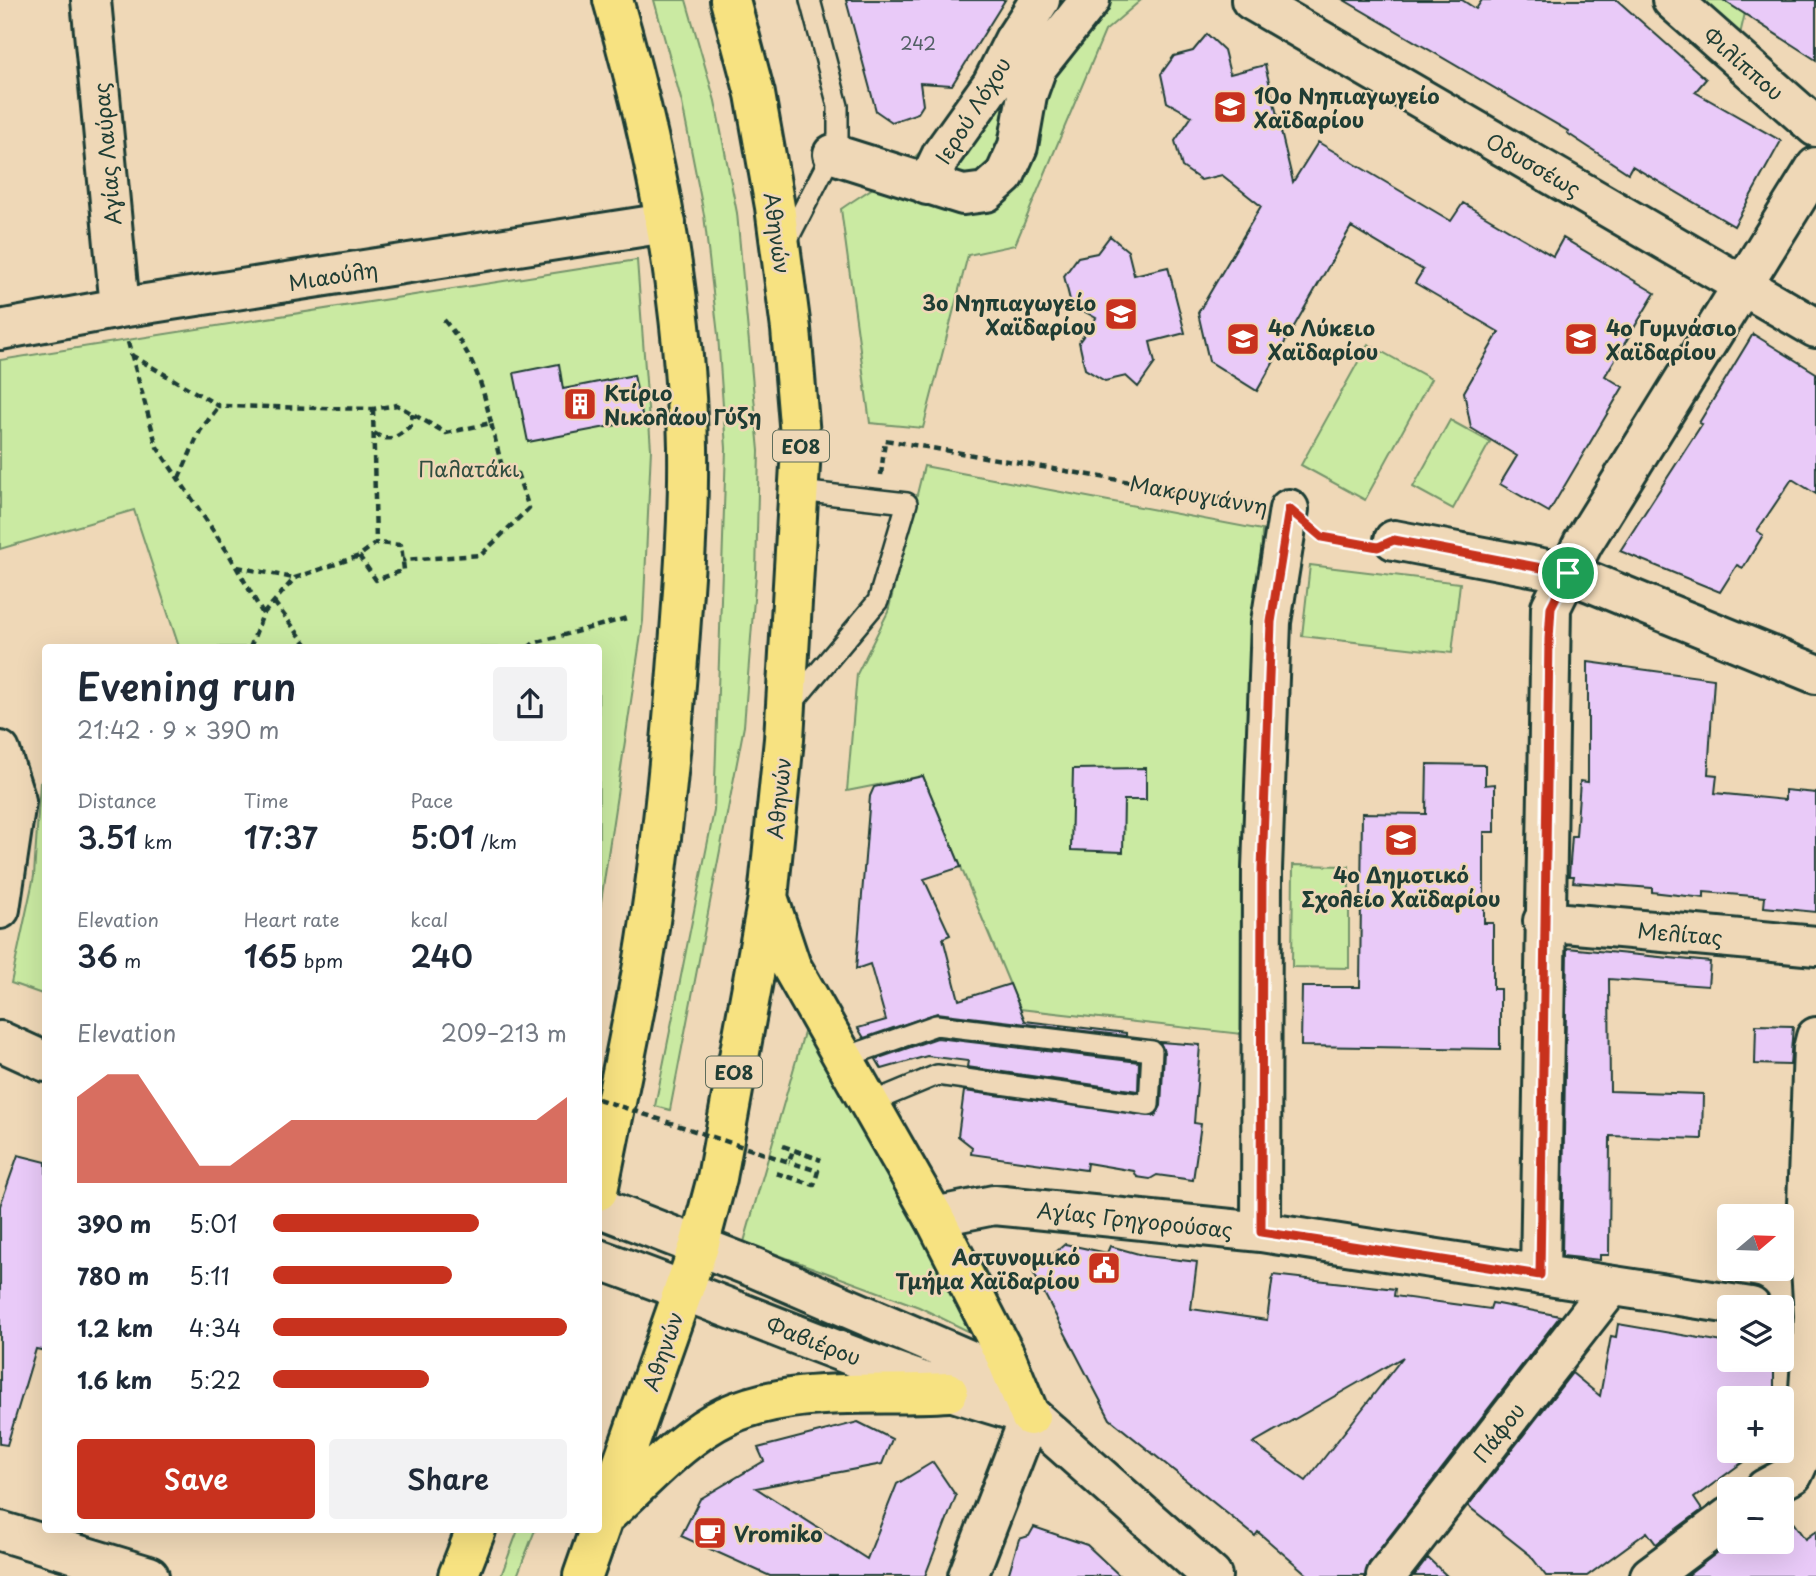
<!DOCTYPE html>
<html lang="en">
<head>
<meta charset="utf-8">
<style>
  body { margin:0; font-family:"Playpen Sans",sans-serif; background:#f2f2f3; color:#1f2937; height:100vh; display:flex; flex-direction:column; font-size:26px; white-space:nowrap }
  * { box-sizing:border-box; margin:0 }
  p { font-size:23px; color:#747a83 }
  .icon { flex:none; width:38px; height:38px; fill:none; stroke:currentColor; stroke-width:2; stroke-linecap:round; stroke-linejoin:round }
  .map { position:relative; flex:1; overflow:hidden }
  .sheet { position:absolute; left:42px; top:644px; width:560px; height:889px; display:flex; flex-direction:column; background:#fff; border-radius:7px; box-shadow:0 7px 28px #0002 }
  .sheet>* { flex:none }
  .needle { width:46px; rotate:71deg }
  .fabs { position:absolute; left:1717px; top:1204px; display:grid; gap:14px }
  .fabs a { display:grid; place-items:center; width:77px; height:77px; border-radius:7px; background:#fff; box-shadow:0 7px 28px #0002; font-size:35px }
  .pin { position:absolute; display:grid; place-items:center; width:60px; height:60px; color:#fff; margin:-30px; border:4px solid #fff; border-radius:50%; box-shadow:0 2px 7px #0007 }
  .round { display:grid; place-items:center; flex:none; width:74px; height:74px; border-radius:7px; background:#f2f2f3 }
  .overview { display:flex; align-items:center; justify-content:space-between; height:119px; padding:0 35px }
  h1 { font-size:38px; font-weight:600; line-height:52px }
  .figures { display:grid; grid-template-columns:repeat(3,1fr); gap:10px; height:119px; padding:7px 35px }
  .figures div { display:grid; align-content:center }
  .figures b { font-size:30px; font-weight:600 }
  .figures small { font-size:19px; font-weight:400 }
  .figures p { font-size:19px }
  .chart { height:196px; padding:14px 35px }
  .chart p { display:flex; justify-content:space-between }
  .chart svg { width:100%; height:126px; margin-top:7px; fill:#c8321e; opacity:.7 }
  .action { display:flex; gap:14px; margin-top:auto; padding:14px 35px }
  .action a { flex:1; height:80px; border-radius:7px; background:#c8321e; color:#fff; font-size:28px; font-weight:600; line-height:80px; text-align:center }
  .action a+a { background:#f2f2f3; color:#1f2937 }
  ul { padding:0 35px; list-style:none; font-size:23px }
  li { display:grid; grid-template-columns:112px 84px 1fr; align-items:center; height:52px }
  li i { height:18px; border-radius:9px; background:#c8321e }
  .map>svg:first-child { display:block }
  .green { fill:#caeaa2; stroke:#74946b; stroke-width:2 }
  .building { fill:#e9caf8; stroke:#1f3d34; stroke-width:2; fill-rule:evenodd }
  .lines { fill:none; stroke-linecap:round; stroke-linejoin:round }
  .lane-casing { stroke:#1f3d34; stroke-width:24 }
  .street-casing { stroke:#1f3d34; stroke-width:44 }
  .secondary-casing { stroke:#1f3d34; stroke-width:44 }
  .highway-casing { stroke:#1f3d34; stroke-width:44 }
  .path { stroke:#1f3d34; stroke-width:4.5; stroke-dasharray:7 5; stroke-linecap:butt }
  .lane { stroke:#efd8b7; stroke-width:19 }
  .street { stroke:#efd8b7; stroke-width:38 }
  .secondary { stroke:#efd8b7; stroke-width:38 }
  .highway { stroke:#f7e281; stroke-width:38 }
  .path-bridge { stroke:#1f3d34; stroke-width:4.5; stroke-dasharray:7 5; stroke-linecap:butt }
  .route-casing { stroke:#fff; stroke-width:14 }
  .route { stroke:#c8321e; stroke-width:9 }
  .labels { text-anchor:middle; dominant-baseline:central; stroke-width:5; stroke-linejoin:round; paint-order:stroke }
  .number-label { font-size:18px; fill:#526065 }
  .shield { fill:#efd8b7; stroke:#5d6c5b; stroke-width:2 }
  .shield-label { font-size:19px; font-weight:bold; fill:#1f3d34 }
  .street-label { font-size:21px; fill:#1f3d34; stroke:#efd8b7 }
  .poi-label { font-size:21px; font-weight:bold; fill:#1f3d34; stroke:#efd8b7; text-anchor:start }
  .park-label { font-size:21px; fill:#304e3f; stroke:#efd8b7 }
</style>
</head>
<body>
<div class="map">
<svg width="1816" height="1576" viewBox="0 0 1816 1576">
  <rect width="100%" height="100%" fill="#efd8b7"/>
  <filter id="ink" filterUnits="userSpaceOnUse"><feTurbulence type="fractalNoise" baseFrequency=".0143" numOctaves="2"/><feDisplacementMap in="SourceGraphic" scale="14" xChannelSelector="R" yChannelSelector="G"/><feConvolveMatrix kernelMatrix="1 2 1 2 8 2 1 2 1" color-interpolation-filters="sRGB"/></filter>
  <g filter="url(#ink)">
    <path class="green" d="M 654,0 L 686,0 L 715,101 L 737,213 L 759,451 L 756,574 L 744,726 L 670,1110 L 655,1106 L 714,811 L 726,448 L 718,335 L 704,215 L 682,103 Z
      M 1015,0 L 1141,0 L 1105,31 L 1015,245 L 968,255 L 923,428 L 870,423 L 841,209 C 865,192 895,176 916,156 C 961,113 991,56 1015,0 Z
      M 1695,0 L 1748,0 L 1739,39 Z
      M 637,260 L 651,449 L 643,621 L 599,915 L 598,648 L 179,647 L 134,510 L 0,549 L 0,360 Z
      M 1368,344 L 1431,379 L 1365,500 L 1301,465 Z
      M 1450,420 L 1490,442 L 1453,509 L 1413,487 Z
      M 924,466 L 1262,530 L 1250,1035 L 1020,1009 L 923,776 L 847,791 L 857,674 L 888,612 Z
      M 1310,565 L 1460,583 L 1452,653 L 1302,636 Z
      M 45,780 L 46,780 L 45,995 L 11,983 L 34,876 L 40,782 Z
      M 1293,865 L 1349,866 L 1349,968 L 1292,967 Z
      M 805,1029 L 982,1338 L 919,1307 L 744,1242 Z
      M 518,1530 L 535,1530 L 517,1576 L 501,1576 Z"/>
    <path class="building" d="M 846,0 L 1005,0 L 952,85 L 920,83 L 923,105 L 918,113 L 892,122 L 876,111 Z
      M 1344,0 L 1462,0 L 1476,9 L 1482,0 L 1617,0 L 1706,79 L 1695,92 L 1781,141 L 1734,226 L 1632,166 L 1628,173 L 1567,133 L 1568,131 Z
      M 1723,0 L 1816,0 L 1816,60 Z
      M 1207,34 L 1224,50 L 1230,74 L 1265,65 L 1293,182 L 1318,142 L 1451,221 L 1463,203 L 1553,256 L 1563,238 L 1655,293 L 1605,376 L 1623,387 L 1549,512 L 1500,484 L 1517,456 L 1471,428 L 1464,392 L 1499,332 L 1415,283 L 1423,270 L 1351,227 L 1257,391 L 1209,361 L 1198,313 L 1261,206 L 1222,175 L 1201,180 L 1182,167 L 1175,141 L 1192,116 L 1167,102 L 1161,74 L 1174,56 L 1193,51 Z
      M 1110,236 L 1128,251 L 1134,275 L 1168,267 L 1185,333 L 1150,342 L 1155,363 L 1138,387 L 1126,376 L 1105,381 L 1085,369 L 1079,342 L 1096,318 L 1071,304 L 1064,276 L 1078,257 L 1097,253 Z
      M 1753,334 L 1816,373 L 1816,494 L 1792,479 L 1757,531 L 1763,535 L 1743,568 L 1737,565 L 1720,592 L 1620,551 L 1702,424 L 1699,423 Z
      M 559,364 L 563,389 L 634,375 L 643,420 L 528,442 L 514,373 Z
      M 1588,662 L 1714,679 L 1708,774 L 1717,775 L 1715,793 L 1785,800 L 1785,790 L 1816,793 L 1816,912 L 1764,907 L 1765,897 L 1704,892 L 1704,898 L 1652,892 L 1652,888 L 1573,882 L 1574,876 L 1569,876 L 1572,836 L 1576,836 L 1580,781 L 1588,782 Z
      M 1427,764 L 1485,765 L 1485,785 L 1495,784 L 1495,832 L 1484,832 L 1484,923 L 1493,923 L 1493,989 L 1500,989 L 1500,1049 L 1301,1046 L 1302,987 L 1360,987 L 1362,813 L 1426,814 Z
      M 1146,768 L 1146,800 L 1124,800 L 1123,852 L 1071,850 L 1073,769 Z
      M 923,776 L 961,867 L 924,879 L 950,935 L 943,938 L 959,1000 L 1010,984 L 1025,1021 L 1126,1033 L 1126,1036 L 937,1013 L 864,1038 L 858,1028 L 886,1020 L 870,964 L 856,969 L 870,796 L 874,787 Z
      M 1567,948 L 1710,962 L 1708,986 L 1609,979 L 1610,1091 L 1703,1094 L 1702,1139 L 1610,1136 L 1609,1255 L 1600,1255 L 1600,1260 L 1562,1256 Z
      M 1756,1025 L 1793,1026 L 1790,1065 L 1755,1064 Z
      M 937,1038 L 1139,1062 L 1138,1091 L 967,1067 L 968,1061 L 927,1056 L 882,1069 L 876,1059 Z
      M 1160,1042 L 1200,1045 L 1194,1123 L 1201,1124 L 1193,1180 L 1157,1175 L 1150,1179 L 1137,1177 L 1134,1171 L 1087,1163 L 1086,1170 L 971,1154 L 972,1147 L 958,1136 L 964,1091 L 1155,1116 L 1161,1106 L 1164,1052 Z
      M 18,1155 L 46,1162 L 46,1351 L 36,1349 L 7,1445 L 0,1444 L 0,1206 Z
      M 1065,1244 L 1107,1253 L 1110,1246 L 1146,1256 L 1197,1262 L 1191,1309 L 1267,1320 L 1273,1275 L 1395,1289 L 1394,1296 L 1490,1309 L 1492,1303 L 1560,1316 L 1369,1563 L 1365,1576 L 1309,1576 L 1258,1532 L 1255,1536 L 1110,1419 L 1033,1272 ZM 1403,1357 L 1306,1481 L 1253,1443 Z
      M 1618,1324 L 1729,1343 L 1729,1360 L 1774,1360 L 1774,1398 L 1729,1398 L 1729,1451 L 1735,1451 L 1743,1462 L 1694,1498 L 1702,1510 L 1656,1544 L 1647,1532 L 1587,1576 L 1546,1576 L 1530,1555 L 1468,1506 L 1572,1373 L 1600,1396 L 1611,1336 L 1616,1337 Z
      M 858,1422 L 892,1439 L 882,1464 L 756,1488 L 867,1559 L 897,1484 L 933,1462 L 956,1496 L 925,1576 L 770,1576 L 681,1536 L 700,1499 L 764,1461 L 758,1448 Z
      M 1782,1507 L 1805,1539 L 1816,1531 L 1816,1576 L 1687,1576 L 1727,1545 L 1733,1553 L 1748,1542 L 1782,1542 Z
      M 1034,1527 L 1087,1545 L 1120,1576 L 1008,1576 L 1019,1539 L 1029,1536 Z
      M 1428,1558 L 1447,1576 L 1414,1576 Z"/>
    <g class="lines">
      <defs>
        <path id="lane" d="M 786,243 L 838,142 L 838,106 L 810,0
          M 789,707 L 878,601 L 907,503 L 799,491
          M 843,1058 L 936,1025 L 1152,1051 L 1149,1105 L 937,1075 L 870,1103"/>
        <path id="street" d="M 91,0 L 120,308
          M 1251,0 L 1816,328
          M 1672,0 L 1816,127
          M 833,154 L 963,195 L 986,192 L 1005,175 L 1018,146 L 1027,95 L 1037,67 L 1090,0
          M 927,185 L 942,154 L 992,84 L 1014,40 L 1040,0
          M 0,330 L 120,308 L 666,223
          M 1394,540 L 1568,573 L 1816,674
          M 0,751 L 16,801 L 0,909
          M 1543,921 L 1816,946
          M 934,1217 L 994,1205 L 1261,1232 L 1751,1307
          M 1261,1232 L 1262,869 L 1271,622 L 1289,509
          M 1540,1275 L 1551,607 L 1583,543 L 1816,167
          M 1793,1474 L 1805,1448 L 1814,1316 L 1807,1204 L 1813,1049 L 1816,1037
          M 1765,1489 L 1793,1474
          M 0,1531 L 149,1576
          M 968,1576 L 1030,1416
          M 1386,1576 L 1610,1288
          M 1650,1576 L 1729,1517"/>
        <path id="secondary" d="M 0,1041 L 46,1062
          M 598,1207 L 755,1268 L 967,1359 L 1212,1576
          M 598,1259 C 740,1309 877,1372 1022,1413"/>
        <path id="highway" d="M 769,900 L 791,966 L 934,1217 L 1005,1355 L 1030,1416
          M 598,1191 C 613,1116 629,1041 643,965 C 661,860 671,753 679,646 C 684,580 689,513 688,447 C 685,295 655,145 613,0
          M 606,1515 C 641,1484 683,1436 726,1416 C 794,1385 876,1397 948,1392
          M 458,1576 L 476,1530
          M 583,1576 L 699,1246 L 717,1178 L 768,898 L 784,739 L 801,448 L 791,329 L 775,207 L 755,94 L 730,0"/>
      </defs>
      <use href="#lane" class="lane-casing"/>
      <use href="#street" class="street-casing"/>
      <use href="#secondary" class="secondary-casing"/>
      <use href="#highway" class="highway-casing"/>
      <path class="path" d="M 444,320 C 473,355 481,379 491,423
        M 128,342 L 157,447 L 229,554 L 263,614 L 250,648
        M 131,355 L 219,406 L 373,409 L 397,405 L 446,433 L 491,423 L 502,467 L 517,473 L 529,508 L 481,555 L 402,560
        M 373,409 L 376,543
        M 374,433 C 389,443 397,438 410,426 L 412,414
        M 881,475 L 885,440 L 1253,503
        M 179,478 L 200,431 L 219,406
        M 1322,536 L 1361,544
        M 237,567 L 294,578
        M 274,602 L 309,648
        M 263,614 L 295,578 L 359,556 L 376,543 L 401,545 L 404,570 L 376,580 L 359,556
        M 528,648 L 534,643 L 627,618
        M 783,1146 L 821,1160
        M 776,1173 L 814,1185 L 818,1171 L 789,1162"/>
      <use href="#lane" class="lane"/>
      <use href="#street" class="street"/>
      <use href="#secondary" class="secondary"/>
      <use href="#highway" class="highway"/>
      <path class="path-bridge" d="M 598,1099 L 789,1162 L 793,1150 L 821,1160"/>
    </g>
  </g>
  <g class="lines" filter="url(#ink)">
    <defs>
      <path id="route" d="M 1289,509 L 1322,537 L 1378,547 L 1394,540 L 1568,573 L 1551,607 L 1549,639 L 1540,1275 L 1261,1232 L 1262,869 L 1271,622 Z"/>
    </defs>
    <use href="#route" class="route-casing"/>
    <use href="#route" class="route"/>
  </g>
  <defs>
    <symbol id="school-square" viewBox="-11 -11 22 22"><rect x="-9" y="-9" width="18" height="18" rx="4" fill="#c8321e" stroke="#efd8b7"/><path d="M0-5L7-2L0 1L-7-2ZM-4 1L0 2.5L4 1V4Q0 6-4 4Z" fill="#fff"/></symbol>
    <symbol id="building-square" viewBox="-11 -11 22 22"><rect x="-9" y="-9" width="18" height="18" rx="4" fill="#c8321e" stroke="#efd8b7"/><path d="M-4-6H4V6H1V3H-1V6H-4ZM-2.5-4.3h1.7v1.8h-1.7ZM.8-4.3h1.7v1.8H.8ZM-2.5-1h1.7V.8h-1.7ZM.8-1h1.7V.8H.8Z" fill="#fff"/></symbol>
    <symbol id="civic-square" viewBox="-11 -11 22 22"><rect x="-9" y="-9" width="18" height="18" rx="4" fill="#c8321e" stroke="#efd8b7"/><path d="M-.6-6.5H3V-4.5H.6V-3L4-1V1h2V6H-6V1h2V-1L-.6-3ZM-1.2 2.5V6h2.4V2.5Z" fill="#fff"/></symbol>
    <symbol id="cafe-square" viewBox="-11 -11 22 22"><rect x="-9" y="-9" width="18" height="18" rx="4" fill="#c8321e" stroke="#efd8b7"/><path d="M-5.5-4.5H6V0H3Q3 3.5 0 3.5H-2.5Q-5.5 3.5-5.5 0ZM3-3.2v2h1.7v-2ZM-6 4.5H4V6H-6Z" fill="#fff"/></symbol>
  </defs>
  <g fill-rule="evenodd">
    <use href="#school-square" x="1211" y="88" width="38" height="38"/>
    <use href="#school-square" x="1102" y="295" width="38" height="38"/>
    <use href="#school-square" x="1224" y="320" width="38" height="38"/>
    <use href="#school-square" x="1562" y="320" width="38" height="38"/>
    <use href="#building-square" x="561" y="385" width="38" height="38"/>
    <use href="#school-square" x="1382" y="821" width="38" height="38"/>
    <use href="#civic-square" x="1085" y="1249" width="38" height="38"/>
    <use href="#cafe-square" x="691" y="1514" width="38" height="38"/>
  </g>
  <g class="labels">
    <g class="number-label">
      <text x="918" y="42">242</text>
    </g>
    <g class="shield">
      <rect x="773" y="430.5" width="56" height="31" rx="5"/>
      <rect x="706" y="1056.5" width="56" height="31" rx="5"/>
    </g>
    <g class="shield-label">
      <text x="801" y="446">ΕΟ8</text>
      <text x="734" y="1072">ΕΟ8</text>
    </g>
    <g class="street-label">
      <text transform="translate(1744 63) rotate(41)">Φιλίππου</text>
      <text transform="translate(972 110) rotate(-58)">Ιερού Λόχου</text>
      <text transform="translate(106 154) rotate(-95)">Αγίας Λαύρας</text>
      <text transform="translate(1534 164) rotate(30)">Οδυσσέως</text>
      <text transform="translate(778 233) rotate(82)">Αθηνών</text>
      <text transform="translate(333 275) rotate(-9)">Μιαούλη</text>
      <text transform="translate(1199 494) rotate(10)">Μακρυγιάννη</text>
      <text transform="translate(778 798) rotate(-84)">Αθηνών</text>
      <text transform="translate(1680 933) rotate(5)">Μελίτας</text>
      <text transform="translate(1135 1219) rotate(6)">Αγίας Γρηγορούσας</text>
      <text transform="translate(814 1340) rotate(21)">Φαβιέρου</text>
      <text transform="translate(662 1351) rotate(-71)">Αθηνών</text>
      <text transform="translate(1498 1432) rotate(-52)">Πάφου</text>
    </g>
    <g class="poi-label">
      <text x="1254" y="95">10ο Νηπιαγωγείο<tspan x="1254" dy="24">Χαϊδαρίου</tspan></text>
      <text x="1096" y="302" text-anchor="end">3ο Νηπιαγωγείο<tspan x="1096" dy="24">Χαϊδαρίου</tspan></text>
      <text x="1268" y="327">4ο Λύκειο<tspan x="1268" dy="24">Χαϊδαρίου</tspan></text>
      <text x="1606" y="327">4ο Γυμνάσιο<tspan x="1606" dy="24">Χαϊδαρίου</tspan></text>
      <text x="604" y="392">Κτίριο<tspan x="604" dy="24">Νικολάου Γύζη</tspan></text>
      <text x="1401" y="874" text-anchor="middle">4ο Δημοτικό<tspan x="1401" dy="24">Σχολείο Χαϊδαρίου</tspan></text>
      <text x="1080" y="1256" text-anchor="end">Αστυνομικό<tspan x="1080" dy="24">Τμήμα Χαϊδαρίου</tspan></text>
      <text x="734" y="1533">Vromiko</text>
    </g>
    <g class="park-label">
      <text x="469" y="468">Παλατάκι</text>
    </g>
  </g>
</svg>
<div class="fabs">
<a><svg class="needle" viewBox="-14 -14 28 28"><path d="M0-13l5 13h-10z" fill="#e53935"/><path d="M0 13l5-13h-10z" fill="#747a83"/></svg></a>
<a><svg class="icon" aria-label="layers" viewBox="0 0 24 24"><path d="M12 4l9 5-9 5-9-5zM3 14l9 5 9-5"/></svg></a>
<a>+</a>
<a>−</a>
</div>
<div class="pin" style="left:1568px;top:573px;background:#1e9e55"><svg class="icon" aria-label="arrive" viewBox="0 0 24 24"><path d="M6 21V4h12l-3 4 3 4H6"/></svg></div>
<section class="sheet">
<div class="overview"><div><h1>Evening run</h1><p>21:42 · 9 × 390 m</p></div><a class="round"><svg class="icon" aria-label="share" viewBox="0 0 24 24"><path d="M12 15V3M7 8l5-5 5 5M5 13v7h14v-7"/></svg></a></div>
<div class="figures">
<div><p>Distance</p><b>3.51<small> km</small></b></div>
<div><p>Time</p><b>17:37</b></div>
<div><p>Pace</p><b>5:01<small> /km</small></b></div>
</div>
<div class="figures">
<div><p>Elevation</p><b>36<small> m</small></b></div>
<div><p>Heart rate</p><b>165<small> bpm</small></b></div>
<div><p>kcal</p><b>240</b></div>
</div>
<div class="chart"><p><span>Elevation</span>209–213 m</p>
<svg viewBox="0 0 160 44" preserveAspectRatio="none"><path d="M0 44V14L10 6L20 6L30 22L40 38L50 38L60 30L70 22L80 22L90 22L100 22L110 22L120 22L130 22L140 22L150 22L160 14V44z"/></svg>
</div>
<ul>
<li><b>390 m</b>5:01<i style="width:70%"></i></li>
<li><b>780 m</b>5:11<i style="width:61%"></i></li>
<li><b>1.2 km</b>4:34<i style="width:100%"></i></li>
<li><b>1.6 km</b>5:22<i style="width:53%"></i></li>
</ul>
<div class="action"><a>Save</a><a>Share</a></div>
</section>
</div>
</body>
</html>
